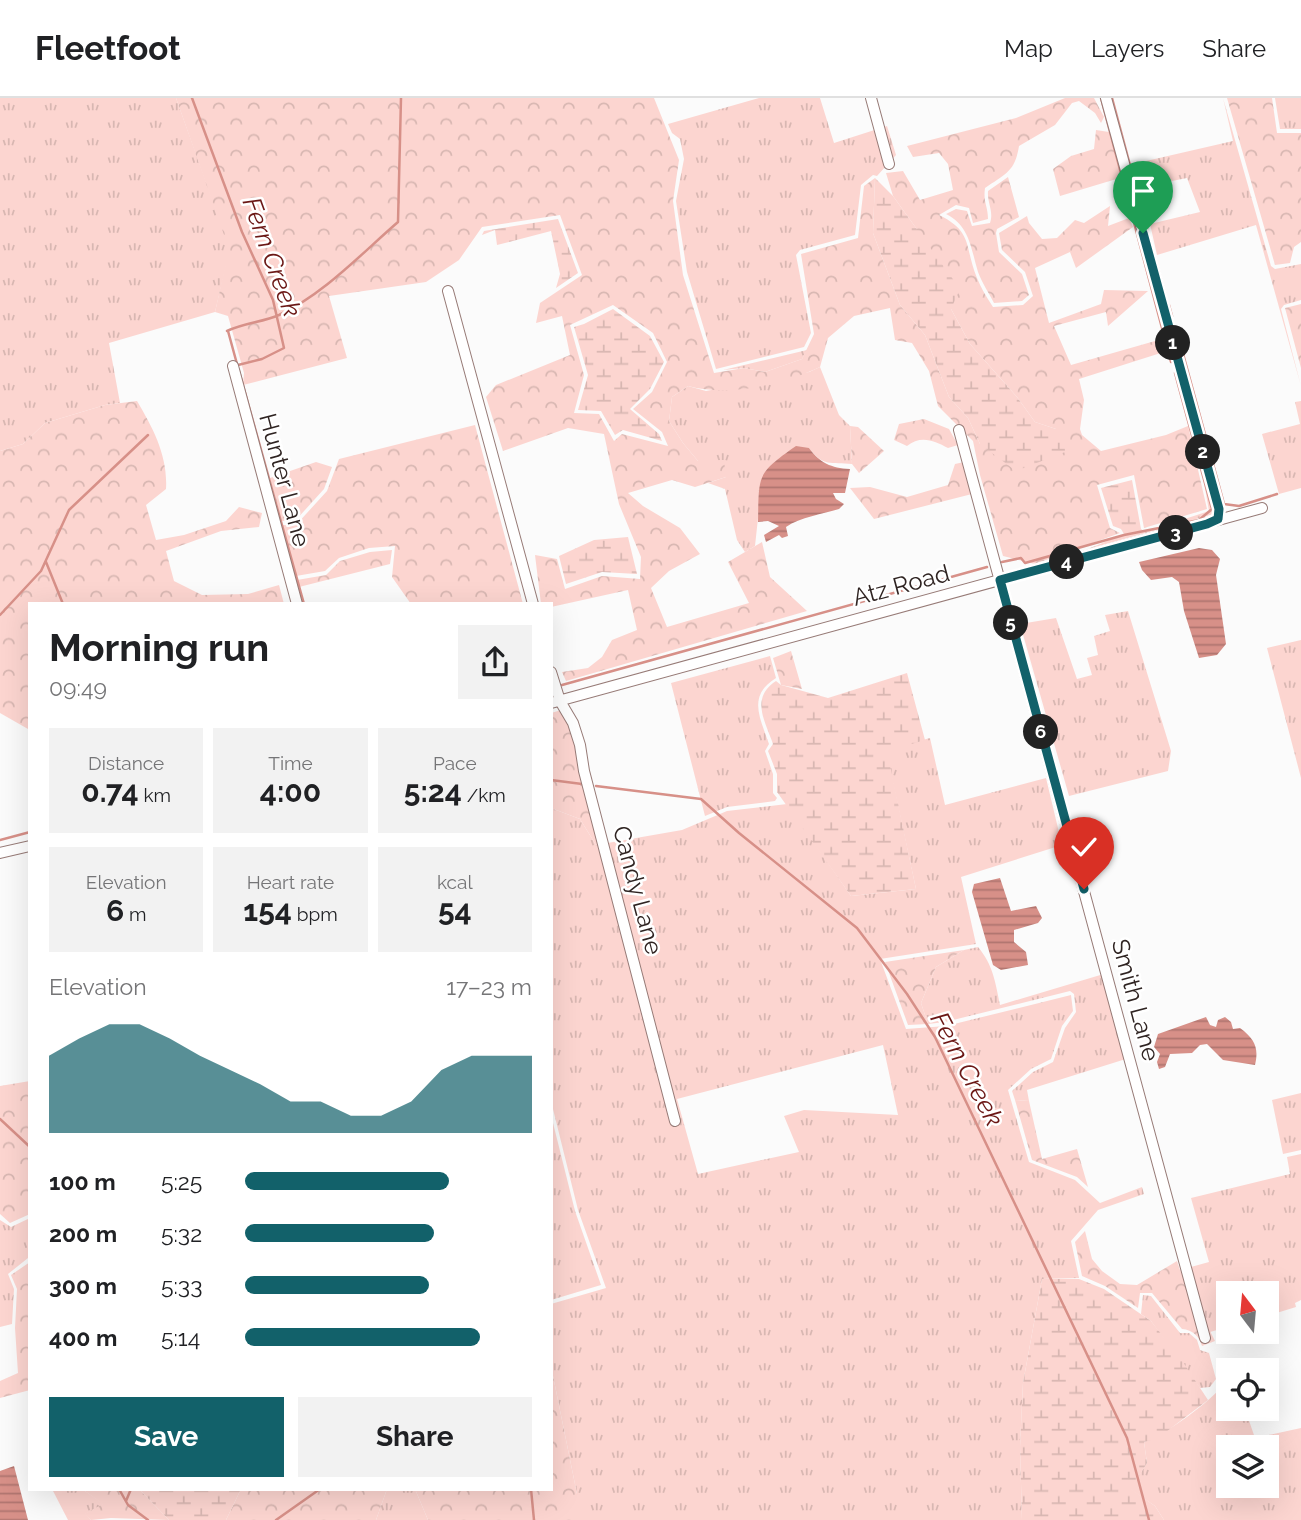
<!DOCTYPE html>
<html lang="en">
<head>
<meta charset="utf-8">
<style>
  body { margin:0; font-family:Raleway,sans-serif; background:#f2f2f2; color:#202124; height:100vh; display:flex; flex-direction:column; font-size:26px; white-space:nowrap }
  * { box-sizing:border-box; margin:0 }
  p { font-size:23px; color:#757577 }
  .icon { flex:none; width:38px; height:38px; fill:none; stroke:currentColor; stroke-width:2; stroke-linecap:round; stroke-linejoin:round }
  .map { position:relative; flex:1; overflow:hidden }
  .panel { position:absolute; left:28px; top:504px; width:525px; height:889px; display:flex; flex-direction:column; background:#fff; border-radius:0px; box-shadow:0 7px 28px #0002 }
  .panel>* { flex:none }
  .needle { width:46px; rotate:344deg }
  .controls { position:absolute; left:1216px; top:1183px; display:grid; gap:14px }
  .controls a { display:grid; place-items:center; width:63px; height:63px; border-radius:0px; background:#fff; box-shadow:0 7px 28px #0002; font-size:35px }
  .pin { position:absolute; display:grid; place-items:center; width:60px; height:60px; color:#fff; margin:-72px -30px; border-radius:50% 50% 50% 0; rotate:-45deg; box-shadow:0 0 7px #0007 }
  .pin .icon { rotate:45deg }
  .km { position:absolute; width:35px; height:35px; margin:-18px; border-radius:50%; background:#222; color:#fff; font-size:19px; line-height:35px; text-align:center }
  .round { display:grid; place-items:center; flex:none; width:74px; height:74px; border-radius:0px; background:#f2f2f2 }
  .overview { display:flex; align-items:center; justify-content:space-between; height:119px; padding:0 21px }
  h1 { font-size:38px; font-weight:700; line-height:52px }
  .figures { display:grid; grid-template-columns:repeat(3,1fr); gap:10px; height:119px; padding:7px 21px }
  .figures div { display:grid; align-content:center; border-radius:0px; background:#f2f2f2; text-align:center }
  .figures b { font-size:30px; font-weight:700 }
  .figures small { font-size:19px; font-weight:400 }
  .figures p { font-size:19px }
  .chart { height:196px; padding:14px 21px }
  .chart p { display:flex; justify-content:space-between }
  .chart svg { width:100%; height:126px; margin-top:7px; fill:#12616a; opacity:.7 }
  .button { display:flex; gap:14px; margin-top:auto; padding:14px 21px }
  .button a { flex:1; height:80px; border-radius:0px; background:#12616a; color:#fff; font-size:28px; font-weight:700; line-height:80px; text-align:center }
  .button a+a { background:#f2f2f2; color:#202124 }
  ul { padding:0 21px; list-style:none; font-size:23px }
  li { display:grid; grid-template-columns:112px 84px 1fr; align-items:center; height:52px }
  li i { height:18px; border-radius:9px; background:#12616a }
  header { display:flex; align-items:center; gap:42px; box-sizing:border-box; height:98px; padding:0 35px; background:#fff; border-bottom:2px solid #e0e0e0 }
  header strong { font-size:33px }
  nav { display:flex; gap:38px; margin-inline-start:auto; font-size:24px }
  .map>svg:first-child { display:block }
  .grass { fill:url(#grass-tufts); fill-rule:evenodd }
  .forest { fill:url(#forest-crowns); fill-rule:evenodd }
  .wetland { fill:url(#wetland-marsh) }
  .water { fill:url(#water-rules) }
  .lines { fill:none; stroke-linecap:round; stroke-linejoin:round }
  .stream { stroke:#d79088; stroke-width:2.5 }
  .minor-casing { stroke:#977b77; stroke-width:12 }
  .minor { stroke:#fff; stroke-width:10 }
  .route-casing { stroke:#fff; stroke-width:14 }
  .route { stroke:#12616a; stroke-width:9 }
  .labels { text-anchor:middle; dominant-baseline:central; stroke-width:5; stroke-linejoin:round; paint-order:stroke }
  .street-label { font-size:24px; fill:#2f2422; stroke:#fff }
  .water-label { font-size:26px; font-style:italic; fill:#6b1715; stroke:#fff }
</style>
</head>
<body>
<header>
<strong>Fleetfoot</strong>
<nav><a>Map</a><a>Layers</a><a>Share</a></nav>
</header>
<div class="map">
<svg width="1301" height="1422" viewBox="0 0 1301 1422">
  <defs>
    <pattern id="grass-tufts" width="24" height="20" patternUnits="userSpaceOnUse" patternTransform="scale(1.75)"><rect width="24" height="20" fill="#fcd5d0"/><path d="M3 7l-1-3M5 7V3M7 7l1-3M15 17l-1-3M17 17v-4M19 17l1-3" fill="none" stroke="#d8b7b2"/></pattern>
    <pattern id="forest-crowns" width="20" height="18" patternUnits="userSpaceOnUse" patternTransform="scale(1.75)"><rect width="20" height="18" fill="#fcd5d0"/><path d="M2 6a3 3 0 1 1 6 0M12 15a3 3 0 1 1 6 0" fill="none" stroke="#d8b7b2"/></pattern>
    <pattern id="wetland-marsh" width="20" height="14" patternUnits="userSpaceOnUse" patternTransform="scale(1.75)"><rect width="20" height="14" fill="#fcd5d0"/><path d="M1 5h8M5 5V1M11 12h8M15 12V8" fill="none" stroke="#d8b7b2"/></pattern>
    <pattern id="water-rules" width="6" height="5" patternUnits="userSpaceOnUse" patternTransform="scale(1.75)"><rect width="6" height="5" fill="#d79088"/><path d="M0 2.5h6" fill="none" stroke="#af756f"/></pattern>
  </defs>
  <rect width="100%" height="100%" fill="#fbfbfb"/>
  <path class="grass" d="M 0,0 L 176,0 L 230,151 L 215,214 L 109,245 L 120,305 L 105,307 L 45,325 L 23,346 L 0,353 Z
    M 759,0 L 820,0 L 834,45 L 887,28 L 896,57 L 877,78 L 873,77 L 861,87 L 855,137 L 800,152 L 796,157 L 811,235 L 804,249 L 716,271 L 687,174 L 676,103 L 684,61 L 680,41 L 672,35 L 668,26 Z
    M 1223,0 L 1271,168 L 1275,171 L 1301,166 L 1301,202 L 1284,207 L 1281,211 L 1301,288 L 1256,127 L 1157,157 L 1150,126 L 1200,114 L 1187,80 L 1162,85 L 1165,97 L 1143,103 L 1133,66 L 1233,43 Z
    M 1275,0 L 1301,0 L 1301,31 L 1280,31 Z
    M 807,252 L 802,261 L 765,274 L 744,270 L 723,272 Z
    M 820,269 L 839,317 L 850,328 L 852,366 C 831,364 823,369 809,350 L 759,411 L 755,448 L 745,454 L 737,442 L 725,391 L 708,385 L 726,379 L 698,363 L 683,345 L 669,323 L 672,299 L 688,288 L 706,293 L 809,274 Z
    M 1301,303 L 1301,390 L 1279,396 L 1262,336 L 1300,326 L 1295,304 Z
    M 1128,513 L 1171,653 L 1168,673 L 1069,698 L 1020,526 L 1056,520 L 1077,581 L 1092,577 L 1087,560 L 1098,557 L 1094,538 L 1110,533 L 1105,517 Z
    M 1301,542 L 1301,680 L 1267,550 Z
    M 770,558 L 776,580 C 747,598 760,619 769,646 L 765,653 L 773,676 L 773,695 L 777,700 L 775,703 L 727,709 L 705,718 L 671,585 Z
    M 930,640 L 945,707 L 1046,680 L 1062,747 L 961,779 L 976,846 L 880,861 L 906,931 L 946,928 L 1071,897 L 1073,913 L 1062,928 L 1051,961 L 1031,971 L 1008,992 L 1029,1064 L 1075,1082 L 1100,1105 L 1142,1089 L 1144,1096 L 1098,1112 L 1071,1143 L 1079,1180 L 1042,1181 L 1023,1285 L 1020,1349 L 1022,1422 L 577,1422 L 577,1396 L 551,1268 L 551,1206 L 606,1190 L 578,1112 L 551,1003 L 551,710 L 580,721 L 596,747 L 682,732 L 727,713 L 787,706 L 851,798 L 916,791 L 886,652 ZM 883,947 L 898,1017 L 804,1012 L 784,1018 L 799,1054 L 698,1076 L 677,1001 Z
    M 978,849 C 993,867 995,883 1000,907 L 1107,875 L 1129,960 L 1027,992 L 1029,1003 L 1015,1002 L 1012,993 L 1033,974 L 1053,964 L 1065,930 L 1076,914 L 1074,896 L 1070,893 L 945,924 L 928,926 L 921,905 L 936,869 L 964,852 Z
    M 1301,995 L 1301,1052 L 1283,1056 L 1272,1002 Z
    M 551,1017 L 575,1113 L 601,1187 L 551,1202 Z
    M 1301,1056 L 1301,1202 L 1295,1205 L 1296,1209 L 1267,1218 L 1267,1195 L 1228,1195 L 1228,1229 L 1210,1234 L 1180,1172 L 1209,1164 L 1191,1100 L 1290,1076 L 1287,1059 Z
    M 30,1120 L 28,1160 L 8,1176 L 14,1191 L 12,1226 L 0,1229 L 0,1122 L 11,1129 Z
    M 1143,1197 L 1151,1198 L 1180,1235 L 1189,1235 L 1197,1242 L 1200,1252 L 1209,1255 L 1216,1281 L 1210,1289 L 1200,1290 L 1151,1223 L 1141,1216 Z
    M 1230,1263 L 1233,1272 L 1228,1272 L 1228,1311 L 1245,1311 L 1255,1340 L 1301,1330 L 1301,1422 L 1164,1422 L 1155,1408 L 1130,1391 L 1147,1365 L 1144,1344 C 1163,1338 1214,1302 1224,1285 C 1227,1278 1228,1270 1230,1263 ZM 1228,1349 L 1267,1349 L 1267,1388 L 1228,1388 Z
    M 52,1391 L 82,1391 L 104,1406 L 85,1416 L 91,1422 L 68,1422 Z
    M 387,1391 L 415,1391 L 428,1422 L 376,1422 Z"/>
  <path class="forest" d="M 176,0 L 654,0 L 679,62 L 673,103 L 683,177 L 714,275 L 744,270 L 765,274 L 802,261 L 814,236 L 801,156 L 858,140 L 864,88 L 875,80 L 873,135 L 900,207 L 925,237 L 949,299 L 968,320 L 980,346 L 1056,331 L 1035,324 L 1017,299 L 970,246 L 951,211 L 916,130 L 893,98 L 886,75 L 903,73 L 920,102 L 953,92 L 948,66 L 939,55 L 913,59 L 907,48 L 1016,20 L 1065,0 L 1094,0 L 1104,19 L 1101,25 L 1095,15 L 1079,3 L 1072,5 L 1055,27 L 1019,48 C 1015,74 1005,76 985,90 C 983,105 988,108 988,121 L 973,125 L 969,110 L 956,107 L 939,117 C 974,134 964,149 977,180 C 981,190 987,200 993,209 L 1023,207 L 1033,198 L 1025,174 L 1002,152 L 999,135 L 1027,118 L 1029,125 L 1042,141 L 1057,140 L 1075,122 L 1084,125 L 1110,108 L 1108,128 L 1129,120 L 1133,129 L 1076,170 L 1070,154 L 1035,170 L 1049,225 L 1101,206 L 1104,192 L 1148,193 L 1108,228 L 1106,214 L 1054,228 L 1071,267 L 1162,241 L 1167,253 L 1079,281 L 1084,302 L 1080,331 L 1082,337 L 1101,353 L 1166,337 L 1188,328 L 1207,411 L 1144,430 L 1134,377 L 1097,387 L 1110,430 L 1120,435 L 1035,466 L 1003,458 L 980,377 L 973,343 L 938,308 L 929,273 L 912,245 L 895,242 L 890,210 L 854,218 L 828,240 L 820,269 C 782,287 729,299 688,288 L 672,299 L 669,323 L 683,345 L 698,363 L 724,362 L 726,379 L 695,389 L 672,382 L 628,395 L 643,408 L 680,430 L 700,456 L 669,473 L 651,490 L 667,529 L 749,505 L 728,464 L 762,444 L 770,479 L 807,513 L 566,583 L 562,574 L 588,570 L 602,559 L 612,542 L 637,532 L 628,492 L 551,509 L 551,506 L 541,506 L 535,457 L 557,461 L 565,491 L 602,478 L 640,481 L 641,459 L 619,406 L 604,336 L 568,330 L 503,353 L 486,299 L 496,287 L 570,257 L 562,218 L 536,225 L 540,205 L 582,177 L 560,117 L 482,129 L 459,162 L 426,184 L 329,198 L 347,260 L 243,287 L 244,275 L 228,218 L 215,214 L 229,151 ZM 613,207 L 653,235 L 667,264 L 652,294 L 633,311 L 662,334 L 668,348 L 622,336 L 614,343 L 599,316 L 574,315 L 584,277 L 570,227 Z
    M 1227,0 L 1272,0 L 1277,35 L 1301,35 L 1301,144 L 1294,149 L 1290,165 L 1275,167 Z
    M 1096,32 L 1109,34 L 1123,79 L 1060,98 L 1053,71 L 1071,58 L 1094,51 Z
    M 1008,79 L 1019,119 L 997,131 L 996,135 L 999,154 L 1022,176 L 1029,197 L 1022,203 L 994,205 C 989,195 982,185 978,174 C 971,151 970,128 946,116 L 956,111 L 967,113 L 972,128 L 990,125 C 994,113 987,105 988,93 Z
    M 1301,206 L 1301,270 L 1285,210 Z
    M 137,303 C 153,330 168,358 166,391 L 146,407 L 156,442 L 184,437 L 226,423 L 239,409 L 262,415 L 259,429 L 221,433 L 166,453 L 174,483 L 202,497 L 248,496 L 279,487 L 284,506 L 30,506 L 30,636 L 28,631 L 0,615 L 0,353 L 23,346 L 45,325 L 105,307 Z
    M 924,321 L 949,331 L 958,347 L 948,350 C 934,342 920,337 907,348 L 894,342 L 899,326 Z
    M 475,327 L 523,506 L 411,506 L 392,479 L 395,448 L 369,450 L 339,460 L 325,473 L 296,478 L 281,427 L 296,427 L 327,393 L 339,361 Z
    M 850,328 L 858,329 L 884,353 L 859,375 L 852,366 Z
    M 316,364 L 332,369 L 324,391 L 295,423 L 282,423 L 270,380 Z
    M 964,364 L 972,396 L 874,421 L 850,390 L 870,389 L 907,399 L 948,387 L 955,366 Z
    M 392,452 L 390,466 L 299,489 L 297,482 L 326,477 L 340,463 L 370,454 Z
    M 791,553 L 802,591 L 781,587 L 773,560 Z
    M 565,611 L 604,745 L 596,747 L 580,721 L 551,710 L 551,615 Z
    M 964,852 L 936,869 L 921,905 L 928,926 L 908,927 L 885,864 Z
    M 30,983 L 30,1116 L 10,1125 L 0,1116 L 0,988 Z
    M 1015,1002 L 1029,1003 L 1042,1061 L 1077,1051 L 1088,1089 L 1077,1079 L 1032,1062 Z
    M 1085,1133 L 1092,1161 L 1102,1173 L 1120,1186 L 1137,1187 L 1177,1163 L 1180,1172 L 1215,1243 L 1202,1248 C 1199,1238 1193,1232 1182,1231 L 1152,1195 L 1140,1195 L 1138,1210 L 1105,1188 L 1082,1178 L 1075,1144 Z
    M 30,1164 L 30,1292 L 0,1300 L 0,1283 L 18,1275 L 15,1230 L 17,1191 L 11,1177 Z
    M 551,1268 L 577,1396 L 577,1422 L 428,1422 L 415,1391 L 551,1391 Z
    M 82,1391 L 139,1391 L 169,1422 L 111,1420 L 91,1422 L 84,1416 L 103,1406 Z
    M 241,1391 L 387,1391 L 376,1422 L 226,1422 Z"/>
  <path class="wetland" d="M 875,80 L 893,98 L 960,191 L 951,211 L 970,246 L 1017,299 L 1035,324 L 1056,331 L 1064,339 L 1065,354 L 1016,373 L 980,346 L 968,320 L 949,299 L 925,237 L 900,207 L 873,135 Z
    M 558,121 L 578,175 L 556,190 L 560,176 L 551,133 L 497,147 L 495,132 L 482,137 L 484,133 Z
    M 613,211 L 650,238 L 664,264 L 650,291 L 630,311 L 659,336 L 662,343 L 623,332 L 615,337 L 601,313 L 578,312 L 588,277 L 574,229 L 584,226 Z
    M 1202,373 L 1214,416 L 1088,451 L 1124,436 L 1121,431 L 1113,428 L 1101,390 L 1132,382 L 1141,431 L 1145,434 L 1209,413 Z
    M 628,439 L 637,476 L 602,474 L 566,486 L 559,458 L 594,442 Z
    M 907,575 L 925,642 L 887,653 L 916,791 L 851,798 L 777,694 L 777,676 L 768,653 L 773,646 C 765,623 750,600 776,583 L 781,587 L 828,600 Z
    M 1042,1181 L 1079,1181 L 1104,1191 L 1151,1223 L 1183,1264 L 1208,1302 L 1158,1340 L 1144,1344 L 1147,1365 L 1131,1391 L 1155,1408 L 1164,1422 L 1022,1422 L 1020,1349 L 1023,1285 Z
    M 139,1391 L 241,1391 L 226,1422 L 169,1422 Z"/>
  <path class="water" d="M 796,348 L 809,350 C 820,365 831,370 850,371 L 845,395 L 833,395 L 836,401 L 844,406 L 839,411 C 823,416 800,419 786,429 L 788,438 L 782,440 L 779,437 L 766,444 L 764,437 L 779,428 L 768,423 L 758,424 C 759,377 756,376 796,348 Z
    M 1199,450 L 1212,452 L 1220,461 L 1216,477 L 1226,546 L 1217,557 L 1199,560 L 1184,513 L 1179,484 L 1172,479 L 1151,482 L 1142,472 L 1139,464 Z
    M 1000,780 L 1011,813 L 1036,808 L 1042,820 L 1038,825 L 1014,832 L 1014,844 L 1026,854 L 1028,867 L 1001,872 L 993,867 L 972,794 L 974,786 Z
    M 1206,919 L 1210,927 L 1216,929 L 1218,922 L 1225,919 L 1231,924 L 1233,931 L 1240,930 C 1255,941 1259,950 1255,967 L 1223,962 L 1207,946 L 1200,947 L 1192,955 L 1170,956 L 1165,969 L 1159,971 L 1157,964 L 1160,956 L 1154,949 L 1158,936 Z
    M 14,1368 L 28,1422 L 0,1422 L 0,1373 Z"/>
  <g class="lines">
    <path class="stream" d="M 192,0 L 242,134 L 273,202 L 284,250 L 262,261 L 238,267
      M 1101,0 L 1171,264
      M 1112,0 L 1150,142
      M 1153,152 L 1165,195
      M 1169,207 L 1172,218
      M 1176,230 L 1224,406 L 1239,408 L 1277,396
      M 227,233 C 244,225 263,224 279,217 C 324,196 361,156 398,124 L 401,0
      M 228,233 L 237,266
      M 239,273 L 304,506
      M 46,464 L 63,506
      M 1002,464 L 1021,460 L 1025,465 L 1124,437 L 1199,422 L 1212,411 L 1175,275
      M 0,517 L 41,473 L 69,412 L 148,337
      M 562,587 L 987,469
      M 551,682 L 582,686
      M 596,688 L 701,701 L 739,735 L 857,830 L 907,896 L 935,939 L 1127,1340 L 1149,1422
      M 0,742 L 30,734
      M 0,1021 L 30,1049
      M 119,1391 L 128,1407 L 148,1422
      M 531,1391 L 534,1422
      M 126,1403 L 131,1391
      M 276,1422 L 320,1391"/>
    <defs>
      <path id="minor" d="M 871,0 L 889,66
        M 1106,0 L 1219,411 L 1218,421
        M 448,193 L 533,506
        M 233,268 L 297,506
        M 959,332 L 1205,1240
        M 551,574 L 560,603 L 573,625 L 580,647 L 584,673 L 675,1023
        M 551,605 L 1262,410
        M 0,755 L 30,748"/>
    </defs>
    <use href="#minor" class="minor-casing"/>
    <use href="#minor" class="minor"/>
  </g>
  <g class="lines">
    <defs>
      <path id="route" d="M 1084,791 L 1000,482 L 1207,426 L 1218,421 L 1219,411 L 1143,135"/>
    </defs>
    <use href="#route" class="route-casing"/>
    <use href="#route" class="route"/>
  </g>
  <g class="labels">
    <g class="street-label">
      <text transform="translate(285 382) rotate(75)">Hunter Lane</text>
      <text transform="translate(901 487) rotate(-15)">Atz Road</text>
      <text transform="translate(638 792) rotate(75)">Candy Lane</text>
      <text transform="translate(1136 902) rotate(75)">Smith Lane</text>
    </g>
    <g class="water-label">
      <text transform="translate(272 159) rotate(70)">Fern Creek</text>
      <text transform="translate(967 971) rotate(62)">Fern Creek</text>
    </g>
  </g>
</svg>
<div class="controls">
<a><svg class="needle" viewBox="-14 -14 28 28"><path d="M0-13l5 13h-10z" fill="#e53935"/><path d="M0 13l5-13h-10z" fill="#757577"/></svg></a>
<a><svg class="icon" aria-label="locate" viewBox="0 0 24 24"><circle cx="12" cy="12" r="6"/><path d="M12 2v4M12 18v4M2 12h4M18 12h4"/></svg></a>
<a><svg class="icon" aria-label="layers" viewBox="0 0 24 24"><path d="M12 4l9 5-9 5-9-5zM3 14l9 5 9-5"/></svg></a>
</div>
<div class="pin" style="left:1143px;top:135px;background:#1e9e55"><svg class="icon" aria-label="arrive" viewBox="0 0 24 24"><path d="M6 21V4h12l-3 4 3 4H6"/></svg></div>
<div class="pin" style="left:1084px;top:791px;background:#d93025"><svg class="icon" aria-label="check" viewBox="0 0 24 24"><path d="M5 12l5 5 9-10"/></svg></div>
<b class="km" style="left:1173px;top:245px">1</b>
<b class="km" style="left:1203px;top:354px">2</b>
<b class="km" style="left:1176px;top:435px">3</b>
<b class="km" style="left:1067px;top:464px">4</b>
<b class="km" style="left:1011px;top:525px">5</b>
<b class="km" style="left:1041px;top:634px">6</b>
<section class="panel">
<div class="overview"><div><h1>Morning run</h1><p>09:49</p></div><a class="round"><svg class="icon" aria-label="share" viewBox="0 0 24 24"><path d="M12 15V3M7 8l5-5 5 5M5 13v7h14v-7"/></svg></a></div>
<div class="figures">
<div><p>Distance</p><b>0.74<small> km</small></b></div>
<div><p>Time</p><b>4:00</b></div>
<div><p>Pace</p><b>5:24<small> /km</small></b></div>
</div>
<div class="figures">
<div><p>Elevation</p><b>6<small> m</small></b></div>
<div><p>Heart rate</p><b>154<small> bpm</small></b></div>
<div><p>kcal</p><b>54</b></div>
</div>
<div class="chart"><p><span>Elevation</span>17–23 m</p>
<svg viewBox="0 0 160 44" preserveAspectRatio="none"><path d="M0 44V17L10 11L20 6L30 6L40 11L50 17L60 22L70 27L80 33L90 33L100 38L110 38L120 33L130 22L140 17L150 17L160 17V44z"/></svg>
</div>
<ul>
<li><b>100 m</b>5:25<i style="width:71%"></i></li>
<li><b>200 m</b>5:32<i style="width:66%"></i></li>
<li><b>300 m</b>5:33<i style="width:64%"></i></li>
<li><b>400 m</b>5:14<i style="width:82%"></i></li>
</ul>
<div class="button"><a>Save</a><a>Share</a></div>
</section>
</div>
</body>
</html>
